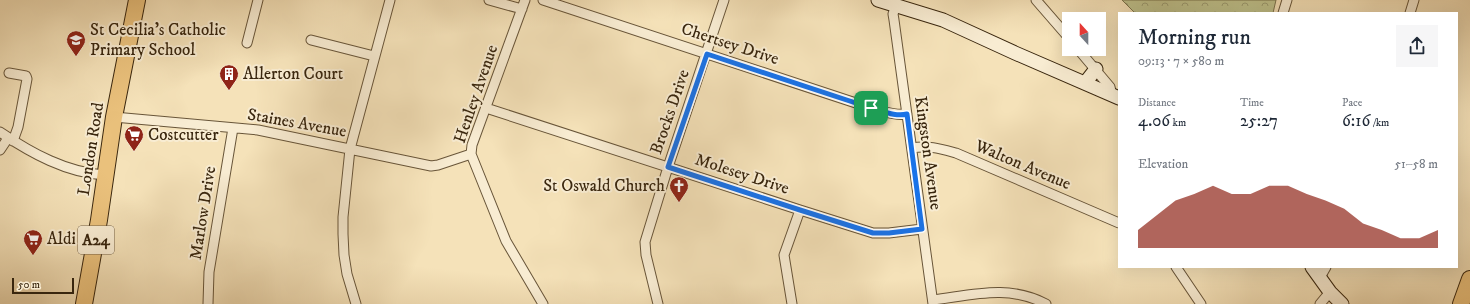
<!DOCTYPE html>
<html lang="en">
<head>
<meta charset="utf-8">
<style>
  body { margin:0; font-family:"IM FELL DW Pica",serif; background:#f6f6f7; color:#1f2937; height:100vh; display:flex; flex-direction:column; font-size:15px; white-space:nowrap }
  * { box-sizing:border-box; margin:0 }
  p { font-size:13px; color:#747a83 }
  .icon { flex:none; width:22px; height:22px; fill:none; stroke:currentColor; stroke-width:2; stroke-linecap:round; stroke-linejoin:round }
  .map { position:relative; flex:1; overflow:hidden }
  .side { position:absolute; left:1118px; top:12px; width:340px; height:256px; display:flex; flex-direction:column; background:#fff; border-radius:0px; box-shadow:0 4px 16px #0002 }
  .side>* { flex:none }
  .needle { width:26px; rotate:339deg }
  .controls { position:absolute; left:1062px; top:12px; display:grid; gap:8px }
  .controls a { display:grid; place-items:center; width:44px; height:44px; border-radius:0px; background:#fff; box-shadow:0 4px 16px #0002; font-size:20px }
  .scale { position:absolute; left:12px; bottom:10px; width:62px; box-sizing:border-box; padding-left:4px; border:2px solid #39260e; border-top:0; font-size:11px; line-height:14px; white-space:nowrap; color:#39260e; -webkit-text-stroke:3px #f8ecd2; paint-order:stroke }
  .pin { position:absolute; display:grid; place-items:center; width:34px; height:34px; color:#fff; margin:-17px; border-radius:8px; box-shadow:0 2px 6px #0006 }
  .round { display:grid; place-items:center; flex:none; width:42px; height:42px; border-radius:0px; background:#f6f6f7 }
  .headline { display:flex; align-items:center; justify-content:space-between; height:68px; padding:0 20px }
  h1 { font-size:22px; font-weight:600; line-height:30px }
  .stats { display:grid; grid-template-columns:repeat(3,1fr); gap:6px; height:68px; padding:4px 20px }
  .stats div { display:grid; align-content:center }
  .stats b { font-size:17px; font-weight:600 }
  .stats small { font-size:11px; font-weight:400 }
  .stats p { font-size:11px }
  .chart { height:112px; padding:8px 20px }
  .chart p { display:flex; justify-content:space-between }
  .chart svg { width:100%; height:72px; margin-top:4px; fill:#8f2418; opacity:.7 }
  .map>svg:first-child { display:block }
  .forest { fill:url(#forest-crowns); stroke:#7c744e }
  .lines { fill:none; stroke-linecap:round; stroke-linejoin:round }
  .street-casing { stroke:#685539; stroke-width:11 }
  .secondary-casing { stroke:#39260e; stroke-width:15 }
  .highway-casing { stroke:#39260e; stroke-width:18 }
  .street { stroke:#f8ecd2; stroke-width:9 }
  .secondary { stroke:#f8ecd2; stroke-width:13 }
  .highway { stroke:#eac17c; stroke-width:16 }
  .route-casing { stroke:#fff; stroke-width:8 }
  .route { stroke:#1a73e8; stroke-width:5 }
  .labels { text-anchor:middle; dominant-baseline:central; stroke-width:4; stroke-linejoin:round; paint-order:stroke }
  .shield { fill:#f8ecd2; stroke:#726149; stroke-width:1 }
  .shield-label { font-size:16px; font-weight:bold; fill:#39260e }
  .poi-label { font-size:17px; fill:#39260e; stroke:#f8ecd2; text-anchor:start }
  .street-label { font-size:17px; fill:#39260e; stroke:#f8ecd2 }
</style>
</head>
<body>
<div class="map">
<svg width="1470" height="304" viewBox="0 0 1470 304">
  <defs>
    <pattern id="forest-crowns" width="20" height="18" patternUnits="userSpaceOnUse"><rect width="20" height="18" fill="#bfc28d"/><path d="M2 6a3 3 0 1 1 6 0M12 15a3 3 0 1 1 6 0" fill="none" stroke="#9c9d72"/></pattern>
  </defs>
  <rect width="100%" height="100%" fill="#f5e2b9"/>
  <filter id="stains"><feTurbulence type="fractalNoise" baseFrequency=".005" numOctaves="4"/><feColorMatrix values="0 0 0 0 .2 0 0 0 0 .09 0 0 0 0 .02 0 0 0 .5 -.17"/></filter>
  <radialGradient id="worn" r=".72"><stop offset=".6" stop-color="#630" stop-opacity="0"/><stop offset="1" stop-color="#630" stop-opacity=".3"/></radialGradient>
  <path class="forest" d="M 1122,0 L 1276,0 L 1273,13 L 1135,13 Z"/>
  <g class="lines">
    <defs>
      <path id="street" d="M 489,0 L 522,9
        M 525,0 L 472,145 L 471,154 L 506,241 L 543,304
        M 543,0 L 871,108 C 883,111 895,116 907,114
        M 1036,0 L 1069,38
        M 896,5 L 893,14 L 894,20 L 933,304
        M 1283,13 L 1287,0
        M 1410,13 L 1414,0
        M 311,40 L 374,56
        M 247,43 L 258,0
        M 1078,49 L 1110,87 L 1112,95
        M 9,73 L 26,76 L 27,79 L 18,127 L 13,141
        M 486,108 L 800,210 L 873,233 L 889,233 L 922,229
        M 114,117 L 258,130 L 431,166 L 438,165 L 471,154
        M 0,132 C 31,153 67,173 105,175
        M 912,148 C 928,145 941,149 956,153 L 1119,223
        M 0,150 L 8,138
        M 1176,267 L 1201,304
        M 1318,277 L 1322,274 L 1326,267
        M 933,300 C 973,295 1008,284 1046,304
        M 208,304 L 209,272 L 233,128
        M 356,304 L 347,274 L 344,255 L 343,234 L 343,217 L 350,149 L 390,0
        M 658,304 L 646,255 L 645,242 L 668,167 L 724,0
        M 792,304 L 784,255 L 800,210
        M 1320,304 L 1330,292"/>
      <path id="secondary" d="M 878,0 L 943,20 L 1015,53 L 1119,98
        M 1085,83 L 1096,69
        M 1312,267 L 1330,292 L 1342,304"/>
      <path id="highway" d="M 84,304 L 99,220 L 114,117 L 137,0
        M 1461,304 L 1470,279"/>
    </defs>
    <use href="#street" class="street-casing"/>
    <use href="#secondary" class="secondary-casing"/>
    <use href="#highway" class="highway-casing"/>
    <use href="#street" class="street"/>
    <use href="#secondary" class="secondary"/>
    <use href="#highway" class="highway"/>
  </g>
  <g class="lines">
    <defs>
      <path id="route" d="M 707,54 L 871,108 C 883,111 895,117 907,114 L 922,229 L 889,233 L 873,233 L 800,210 L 668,167 Z"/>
    </defs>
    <use href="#route" class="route-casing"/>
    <use href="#route" class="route"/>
  </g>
  <defs>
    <symbol id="school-pin" viewBox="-11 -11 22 30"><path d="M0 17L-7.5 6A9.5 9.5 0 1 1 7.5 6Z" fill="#8f2418" stroke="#f8ecd2"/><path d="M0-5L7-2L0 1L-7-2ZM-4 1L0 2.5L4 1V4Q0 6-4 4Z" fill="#fff"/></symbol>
    <symbol id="building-pin" viewBox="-11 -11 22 30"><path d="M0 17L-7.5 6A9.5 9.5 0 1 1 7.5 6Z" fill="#8f2418" stroke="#f8ecd2"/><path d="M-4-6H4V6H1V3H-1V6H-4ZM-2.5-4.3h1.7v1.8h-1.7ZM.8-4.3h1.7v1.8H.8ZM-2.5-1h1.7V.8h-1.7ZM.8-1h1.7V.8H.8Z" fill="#fff"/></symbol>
    <symbol id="supermarket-pin" viewBox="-11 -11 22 30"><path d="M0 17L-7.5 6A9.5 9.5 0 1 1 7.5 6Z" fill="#8f2418" stroke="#f8ecd2"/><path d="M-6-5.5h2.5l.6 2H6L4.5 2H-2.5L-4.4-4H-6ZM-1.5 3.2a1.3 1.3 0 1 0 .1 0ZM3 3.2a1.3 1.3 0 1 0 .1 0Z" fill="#fff"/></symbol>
    <symbol id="church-pin" viewBox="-11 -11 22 30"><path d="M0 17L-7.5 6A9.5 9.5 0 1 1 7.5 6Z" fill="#8f2418" stroke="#f8ecd2"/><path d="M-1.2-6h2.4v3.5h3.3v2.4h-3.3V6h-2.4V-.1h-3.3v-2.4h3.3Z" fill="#fff"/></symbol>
  </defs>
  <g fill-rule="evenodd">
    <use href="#school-pin" x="65" y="29" width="22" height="30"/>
    <use href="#building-pin" x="218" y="63" width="22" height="30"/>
    <use href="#supermarket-pin" x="123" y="124" width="22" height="30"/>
    <use href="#church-pin" x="668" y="175" width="22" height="30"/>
    <use href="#supermarket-pin" x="22" y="228" width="22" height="30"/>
  </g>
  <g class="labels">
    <rect class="shield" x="78" y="226" width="36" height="28" rx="3"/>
    <g class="shield-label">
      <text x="96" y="240">A24</text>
    </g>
    <g class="poi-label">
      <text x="90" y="30">St Cecilia's Catholic<tspan x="90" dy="20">Primary School</tspan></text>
      <text x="243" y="74">Allerton Court</text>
      <text x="148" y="135">Costcutter</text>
      <text x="665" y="186" text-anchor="end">St Oswald Church</text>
      <text x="47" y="239">Aldi</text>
    </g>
    <g class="street-label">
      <text transform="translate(730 44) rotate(18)">Chertsey Drive</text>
      <text transform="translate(476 94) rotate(-71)">Henley Avenue</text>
      <text transform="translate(670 112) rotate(-71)">Brocks Drive</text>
      <text transform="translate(297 123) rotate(10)">Staines Avenue</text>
      <text transform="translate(91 149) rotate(-81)">London Road</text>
      <text transform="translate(928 153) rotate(82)">Kingston Avenue</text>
      <text transform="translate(1023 165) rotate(23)">Walton Avenue</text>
      <text transform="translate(742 174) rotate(18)">Molesey Drive</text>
      <text transform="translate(203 213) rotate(-81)">Marlow Drive</text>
    </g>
  </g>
  <rect width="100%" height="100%" filter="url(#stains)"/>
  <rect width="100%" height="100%" fill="url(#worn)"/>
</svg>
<div class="controls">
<a><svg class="needle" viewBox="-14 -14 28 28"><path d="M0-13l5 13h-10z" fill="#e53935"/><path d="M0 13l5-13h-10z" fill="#747a83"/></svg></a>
</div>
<div class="scale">50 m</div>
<div class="pin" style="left:871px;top:108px;background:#1e9e55"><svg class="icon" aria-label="arrive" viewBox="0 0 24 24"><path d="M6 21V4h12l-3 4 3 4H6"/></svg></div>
<section class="side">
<div class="headline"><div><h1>Morning run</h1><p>09:13 · 7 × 580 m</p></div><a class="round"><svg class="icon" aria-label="share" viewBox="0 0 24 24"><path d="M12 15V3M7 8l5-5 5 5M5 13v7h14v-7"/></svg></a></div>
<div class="stats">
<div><p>Distance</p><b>4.06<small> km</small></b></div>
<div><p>Time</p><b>25:27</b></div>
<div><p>Pace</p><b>6:16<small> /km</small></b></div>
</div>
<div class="chart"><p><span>Elevation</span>51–58 m</p>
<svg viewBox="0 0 160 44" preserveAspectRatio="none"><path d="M0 44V33L10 24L20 15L30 11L40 6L50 11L60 11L70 6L80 6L90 11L100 15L110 20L120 29L130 33L140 38L150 38L160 33V44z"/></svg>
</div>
</section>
</div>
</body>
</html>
